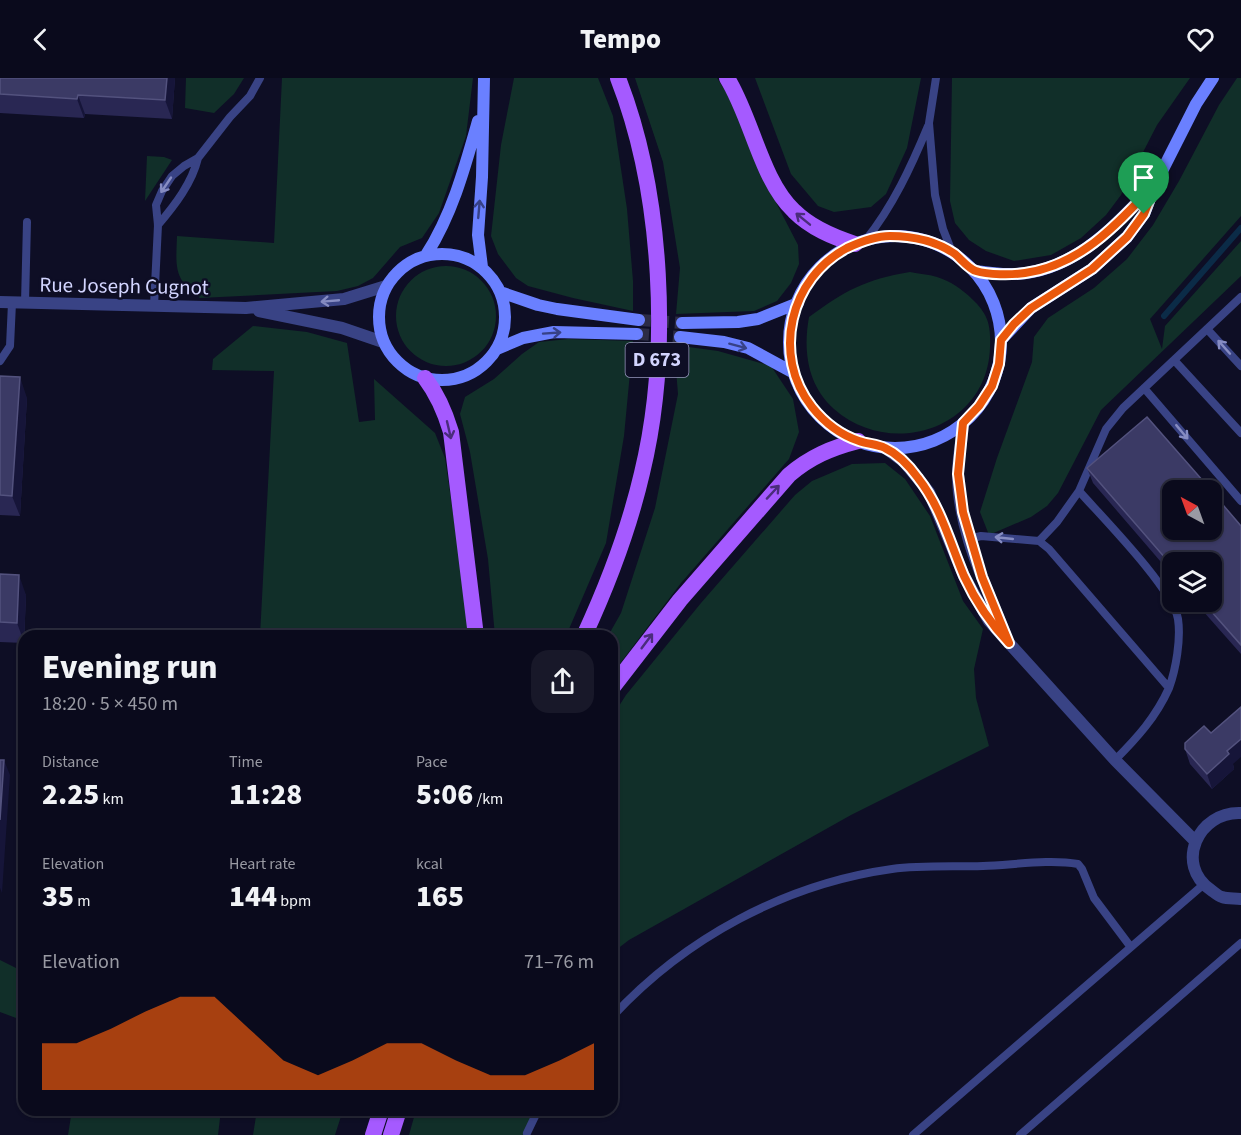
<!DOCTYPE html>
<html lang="en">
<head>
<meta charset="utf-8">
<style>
  body { margin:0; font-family:"Source Sans 3",sans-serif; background:#181829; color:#f1f3f6; height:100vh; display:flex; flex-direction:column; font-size:22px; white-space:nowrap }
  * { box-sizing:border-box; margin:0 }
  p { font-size:20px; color:#999aa3 }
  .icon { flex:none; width:33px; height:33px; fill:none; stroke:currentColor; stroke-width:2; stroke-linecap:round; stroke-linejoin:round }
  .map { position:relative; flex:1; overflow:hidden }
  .side { position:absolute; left:18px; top:552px; width:600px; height:486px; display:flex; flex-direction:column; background:#0a0a1c; border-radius:18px; box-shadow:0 2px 4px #0004,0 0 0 2px #2a2b3b }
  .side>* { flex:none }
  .needle { width:39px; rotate:319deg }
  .fabs { position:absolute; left:1162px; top:402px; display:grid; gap:12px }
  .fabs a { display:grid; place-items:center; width:60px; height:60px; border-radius:12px; background:#0a0a1c; box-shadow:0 2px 4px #0004,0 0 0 2px #2a2b3b; font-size:30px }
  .pin { position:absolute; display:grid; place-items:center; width:51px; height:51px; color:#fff; margin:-62px -26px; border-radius:50% 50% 50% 0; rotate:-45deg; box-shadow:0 0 6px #0007 }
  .pin .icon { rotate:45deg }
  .round { display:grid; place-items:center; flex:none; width:63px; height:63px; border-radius:18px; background:#181829 }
  .head { display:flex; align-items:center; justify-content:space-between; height:102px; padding:0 24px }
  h1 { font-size:33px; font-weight:800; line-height:45px }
  .figures { display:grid; grid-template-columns:repeat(3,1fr); gap:9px; height:102px; padding:6px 24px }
  .figures div { display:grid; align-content:center }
  .figures b { font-size:30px; font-weight:800 }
  .figures small { font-size:16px; font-weight:400 }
  .figures p { font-size:16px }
  .chart { height:168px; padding:12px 24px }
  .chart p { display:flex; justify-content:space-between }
  .chart svg { width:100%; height:108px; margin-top:6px; fill:#ea580c; opacity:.7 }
  header { display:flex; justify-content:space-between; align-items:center; height:78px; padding:0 24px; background:#0a0a1c; font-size:27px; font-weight:800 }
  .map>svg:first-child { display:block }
  .green { fill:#112f29 }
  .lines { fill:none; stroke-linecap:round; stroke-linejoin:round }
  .stream { stroke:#0b2b47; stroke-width:6 }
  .secondary-tunnel { stroke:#2c2c46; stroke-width:12; stroke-dasharray:12 6; stroke-linecap:butt }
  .service { stroke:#394385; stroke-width:8 }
  .minor { stroke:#394385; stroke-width:12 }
  .secondary { stroke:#6a80ff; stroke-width:12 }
  .primary { stroke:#a55aff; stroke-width:16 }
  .wall { fill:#292753 }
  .shaded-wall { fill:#161539 }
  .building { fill:#3b3a65; stroke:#53527e; stroke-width:1.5 }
  .oneway { stroke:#868cc2 }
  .oneway2 { stroke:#374187 }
  .oneway3 { stroke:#4a2c7c }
  .route-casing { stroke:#fff; stroke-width:12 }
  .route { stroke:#ea580c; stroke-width:8 }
  .labels { text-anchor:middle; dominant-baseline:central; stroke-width:5; stroke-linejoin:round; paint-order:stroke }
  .shield { fill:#0e0e25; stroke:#9899be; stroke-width:1.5 }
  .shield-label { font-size:20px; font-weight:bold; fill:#d3d5ff }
  .street-label { font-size:21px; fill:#d3d5ff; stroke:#0e0e25 }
</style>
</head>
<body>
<header><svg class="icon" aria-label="back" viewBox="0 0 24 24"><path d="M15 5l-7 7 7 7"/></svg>Tempo<svg class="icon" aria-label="heart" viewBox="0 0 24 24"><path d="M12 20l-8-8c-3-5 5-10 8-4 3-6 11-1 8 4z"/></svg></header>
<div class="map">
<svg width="1241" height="1057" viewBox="0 0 1241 1057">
  <rect width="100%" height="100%" fill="#0e0e25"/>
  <path class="green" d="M 186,0 L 244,0 L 234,16 L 214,35 L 185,30 Z
    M 282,0 L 473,0 L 466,58 L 439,135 L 422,160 L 400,169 L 373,200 L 358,208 L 337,213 L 200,220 C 173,201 176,188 177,158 L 274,165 Z
    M 514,0 L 598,0 L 613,38 L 627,131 L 633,203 L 633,233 L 573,220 L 528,208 L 516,200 L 498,176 L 491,158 L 501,67 Z
    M 635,0 L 717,0 L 742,39 L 755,84 L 798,167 L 799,186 L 791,205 L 777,223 L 754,233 L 676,236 L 680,190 L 663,84 Z
    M 755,0 L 921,0 L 907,70 L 886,116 L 871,129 L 834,134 L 818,128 L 791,96 Z
    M 952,0 L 1190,0 L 1157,47 L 1121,117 L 1106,137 L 1081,160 L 1051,177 L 1014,183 L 986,173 L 969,162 L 955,145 L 950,123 Z
    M 1237,0 L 1241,0 L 1241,138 L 1150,241 L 1162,271 L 1165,248 L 1241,163 L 1241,198 L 1101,332 L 1058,415 L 1047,428 L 1031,439 L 989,457 L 980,434 L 997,380 L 1032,284 L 1034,259 L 1048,240 L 1094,210 L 1127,181 L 1153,147 L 1179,103 L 1219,27 Z
    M 147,78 L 164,79 L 172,82 L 145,123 Z
    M396 238a50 50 0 1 1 100 0a50 50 0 1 1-100 0Z
    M 910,194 C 919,196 928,196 937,199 C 950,203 962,211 972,221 C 988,236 991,247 990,269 C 988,350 892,382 834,331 C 807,307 803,272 809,239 C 846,212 864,202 910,194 Z
    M 253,248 L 307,254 L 347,265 L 359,344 L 375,342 L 374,301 L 435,355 L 445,380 L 467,532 L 468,558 L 260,558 L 274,293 L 212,292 L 213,281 Z
    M 568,261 L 633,263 L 624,358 L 606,465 L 566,558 L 495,558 L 488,481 L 470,374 L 460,336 L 465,319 L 494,301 L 522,276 L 539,264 Z
    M 674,267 L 718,273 L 771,288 L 793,321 L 799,354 L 789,381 L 681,505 L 612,596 L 612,558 L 608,558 L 621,535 L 655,430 L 678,316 Z
    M 885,385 L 905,401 L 930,438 L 963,523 L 983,551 L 974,591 L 976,620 L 989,668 L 851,737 L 629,862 L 612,875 L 612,639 L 626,617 L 701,525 L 795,417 L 812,403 L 852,386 Z
    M 0,882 L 24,894 L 24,943 L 0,934 Z
    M 72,1032 L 221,1032 L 218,1057 L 68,1057 Z
    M 257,1032 L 343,1032 L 335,1057 L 253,1057 Z
    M 416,1032 L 528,1032 L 531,1042 L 528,1057 L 409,1057 Z"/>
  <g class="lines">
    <path class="stream" d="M 1164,238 L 1241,150"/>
    <path class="secondary-tunnel" d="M 639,242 L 682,245
      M 637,256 L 680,259"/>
    <path class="service" d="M 936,0 L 929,45 L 935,117 L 943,151 L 952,174
      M 158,147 C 175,127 192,105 198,80
      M 865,163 C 893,128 911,89 928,48
      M 25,225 L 27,144
      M 154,228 L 158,147 L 156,127 L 162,113 L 172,98 L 184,88 L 198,80 L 230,39 L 250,18 L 260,0
      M 1207,251 L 1241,288
      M 1174,282 L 1241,355
      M 0,283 L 10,268 L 12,225
      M 1144,310 L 1241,423
      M 1079,413 L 1106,351 L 1123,330 L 1241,219
      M 969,461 L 981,458 L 1039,463 L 1049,471 L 1169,610 C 1156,639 1137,660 1115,682
      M 1039,463 L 1057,444 L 1079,413 C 1102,439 1173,511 1178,541 C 1181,561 1176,591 1169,610
      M 612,939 C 685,860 785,806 892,791 C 921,787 953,789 983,788 C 1013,787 1049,781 1078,786 L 1082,791 L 1094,820 L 1130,868
      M 527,1055 L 538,1032
      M 913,1057 L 1203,807
      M 1020,1057 L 1241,865"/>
    <path class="minor" d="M 0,224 L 246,230 L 344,221 L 386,208
      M 259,233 L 342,250 L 383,264
      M 963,345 C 962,362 958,379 958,396 C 958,452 985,505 1005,556
      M 884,369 L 904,384 L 929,414 L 964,498 L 989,543 L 1115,682 L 1195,763
      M 1241,735 C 1198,733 1174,787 1211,812 C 1214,814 1218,818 1222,819 C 1228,821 1235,820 1241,821"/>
    <path class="secondary" d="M789 264a106 106 0 1 1 212 0a106 106 0 1 1-212 0Z
      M379 239a63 63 0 1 1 126 0a63 63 0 1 1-126 0Z
      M 426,177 C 452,137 465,89 478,43
      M 482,189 L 478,157 L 482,99 L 484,0
      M 974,193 C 985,194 996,196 1007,196 C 1069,198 1112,151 1151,110
      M 500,214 L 538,227 L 557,231 L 639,242
      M 682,245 L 738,244 L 758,241 L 798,225
      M 680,259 L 724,264 L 748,270 L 794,295
      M 1001,262 L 1031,230 L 1092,191 L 1127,159 L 1144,136 L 1156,105 L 1196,26 L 1213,0
      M 497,271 L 523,260 L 554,254 L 637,256"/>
    <path class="primary" d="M 727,0 C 752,40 761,102 794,133 C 811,150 833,159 855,166
      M 425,300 C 438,317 445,334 451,354 L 476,558
      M 584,558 C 608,506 629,451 642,395 C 671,275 663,115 618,0
      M 612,610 L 680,522 L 789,397 C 810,379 831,370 858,363
      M 373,1057 L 381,1032
      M 391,1057 L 399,1032"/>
  </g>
  <path class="wall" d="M 0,0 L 175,0 L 172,41 L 85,36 L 84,40 L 0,35 Z
    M 0,298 L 27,320 L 20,438 L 0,437 Z
    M 1087,390 L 1241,448 L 1241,576 L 1195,524 L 1212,524 L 1173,484 L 1173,498 L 1093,405 Z
    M 0,496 L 26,517 L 24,565 L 0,564 Z
    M 1185,671 L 1233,686 L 1234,691 L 1212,711 L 1190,686 Z"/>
  <path class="shaded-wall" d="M 167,0 L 175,0 L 172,41 L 165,22 Z
    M 78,17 L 85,36 L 84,40 L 77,21 Z
    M 20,299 L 27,320 L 20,438 L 12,418 Z
    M 19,497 L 26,517 L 24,564 L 17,545 Z
    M 1241,661 L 1241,679 L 1233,686 L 1234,691 L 1212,711 L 1207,696 L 1227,673 Z
    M 4,682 L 10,697 L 2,815 L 0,810 L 0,742 Z"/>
  <path class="building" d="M 0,0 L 167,0 L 165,22 L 78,17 L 77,21 L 0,16 Z
    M 0,298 L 20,299 L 12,418 L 0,417 Z
    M 1147,339 L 1211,412 L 1173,412 L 1173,452 L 1212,452 L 1212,414 L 1241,448 L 1241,567 L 1203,524 L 1212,524 L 1212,484 L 1173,484 L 1173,489 L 1087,390 Z
    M 0,496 L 19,497 L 17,545 L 0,544 Z
    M 1241,629 L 1241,661 L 1227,673 L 1229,676 L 1207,696 L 1185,671 L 1185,665 L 1204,648 L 1211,655 Z
    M 0,682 L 4,682 L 0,742 Z"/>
  <defs><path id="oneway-shaft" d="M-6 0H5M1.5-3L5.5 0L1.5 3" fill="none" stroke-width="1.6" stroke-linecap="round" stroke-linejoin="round" transform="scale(1.5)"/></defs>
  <g class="oneway">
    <use href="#oneway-shaft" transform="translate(166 107) rotate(124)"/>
    <use href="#oneway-shaft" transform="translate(330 223) rotate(175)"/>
    <use href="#oneway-shaft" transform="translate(1224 269) rotate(-132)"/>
    <use href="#oneway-shaft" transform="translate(1182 354) rotate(50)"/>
    <use href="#oneway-shaft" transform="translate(1004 460) rotate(-174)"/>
  </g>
  <g class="oneway2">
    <use href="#oneway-shaft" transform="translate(479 131) rotate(-85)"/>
    <use href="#oneway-shaft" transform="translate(552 255) rotate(-4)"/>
    <use href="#oneway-shaft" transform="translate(738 268) rotate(15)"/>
  </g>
  <g class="oneway3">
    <use href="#oneway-shaft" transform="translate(803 141) rotate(-141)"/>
    <use href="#oneway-shaft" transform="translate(449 352) rotate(77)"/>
    <use href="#oneway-shaft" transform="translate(773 414) rotate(-47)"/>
    <use href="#oneway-shaft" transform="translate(647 563) rotate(-53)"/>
  </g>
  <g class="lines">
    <defs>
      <path id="route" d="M 1156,105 L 1144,136 L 1127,159 L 1092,191 L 1031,230 L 1014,246 L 1001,262 L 999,286 L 992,308 L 979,328 L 963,345 L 958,396 L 963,434 L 982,499 L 1009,565 C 990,545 976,524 964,498 C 950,465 941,429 918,400 C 910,389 898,376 885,370 C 877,366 867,366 859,363 C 841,357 824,344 812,329 C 771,277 790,200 847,170 C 860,164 876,158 890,158 C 913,158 936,163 955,176 C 961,181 969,191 976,193 C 988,197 1012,197 1025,195 C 1082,187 1119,144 1156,105 Z"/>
    </defs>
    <use href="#route" class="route-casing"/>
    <use href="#route" class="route"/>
  </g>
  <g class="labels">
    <rect class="shield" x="625.5" y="265" width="63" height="34" rx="4.5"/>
    <g class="shield-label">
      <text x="657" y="282">D 673</text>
    </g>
    <g class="street-label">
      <text transform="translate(124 208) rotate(1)">Rue Joseph Cugnot</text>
    </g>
  </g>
</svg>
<div class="fabs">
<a><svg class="needle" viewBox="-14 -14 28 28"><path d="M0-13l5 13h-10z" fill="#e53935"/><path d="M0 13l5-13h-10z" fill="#999aa3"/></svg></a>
<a><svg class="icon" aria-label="layers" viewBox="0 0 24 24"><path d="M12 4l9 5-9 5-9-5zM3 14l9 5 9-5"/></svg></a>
</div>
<div class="pin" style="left:1144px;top:136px;background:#1e9e55"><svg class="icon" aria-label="arrive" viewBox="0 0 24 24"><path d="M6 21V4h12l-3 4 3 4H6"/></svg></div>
<section class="side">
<div class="head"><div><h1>Evening run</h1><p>18:20 · 5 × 450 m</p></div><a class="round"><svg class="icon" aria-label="share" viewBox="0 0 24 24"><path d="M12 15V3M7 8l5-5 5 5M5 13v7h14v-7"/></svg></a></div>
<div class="figures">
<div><p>Distance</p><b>2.25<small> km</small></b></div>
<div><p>Time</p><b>11:28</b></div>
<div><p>Pace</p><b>5:06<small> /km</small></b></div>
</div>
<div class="figures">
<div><p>Elevation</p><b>35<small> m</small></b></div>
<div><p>Heart rate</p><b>144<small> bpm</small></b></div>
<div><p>kcal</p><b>165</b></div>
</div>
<div class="chart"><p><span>Elevation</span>71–76 m</p>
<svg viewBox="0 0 160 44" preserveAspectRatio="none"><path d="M0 44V25L10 25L20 19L30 12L40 6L50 6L60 19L70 32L80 38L90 32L100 25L110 25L120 32L130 38L140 38L150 32L160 25V44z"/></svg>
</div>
</section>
</div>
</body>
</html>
